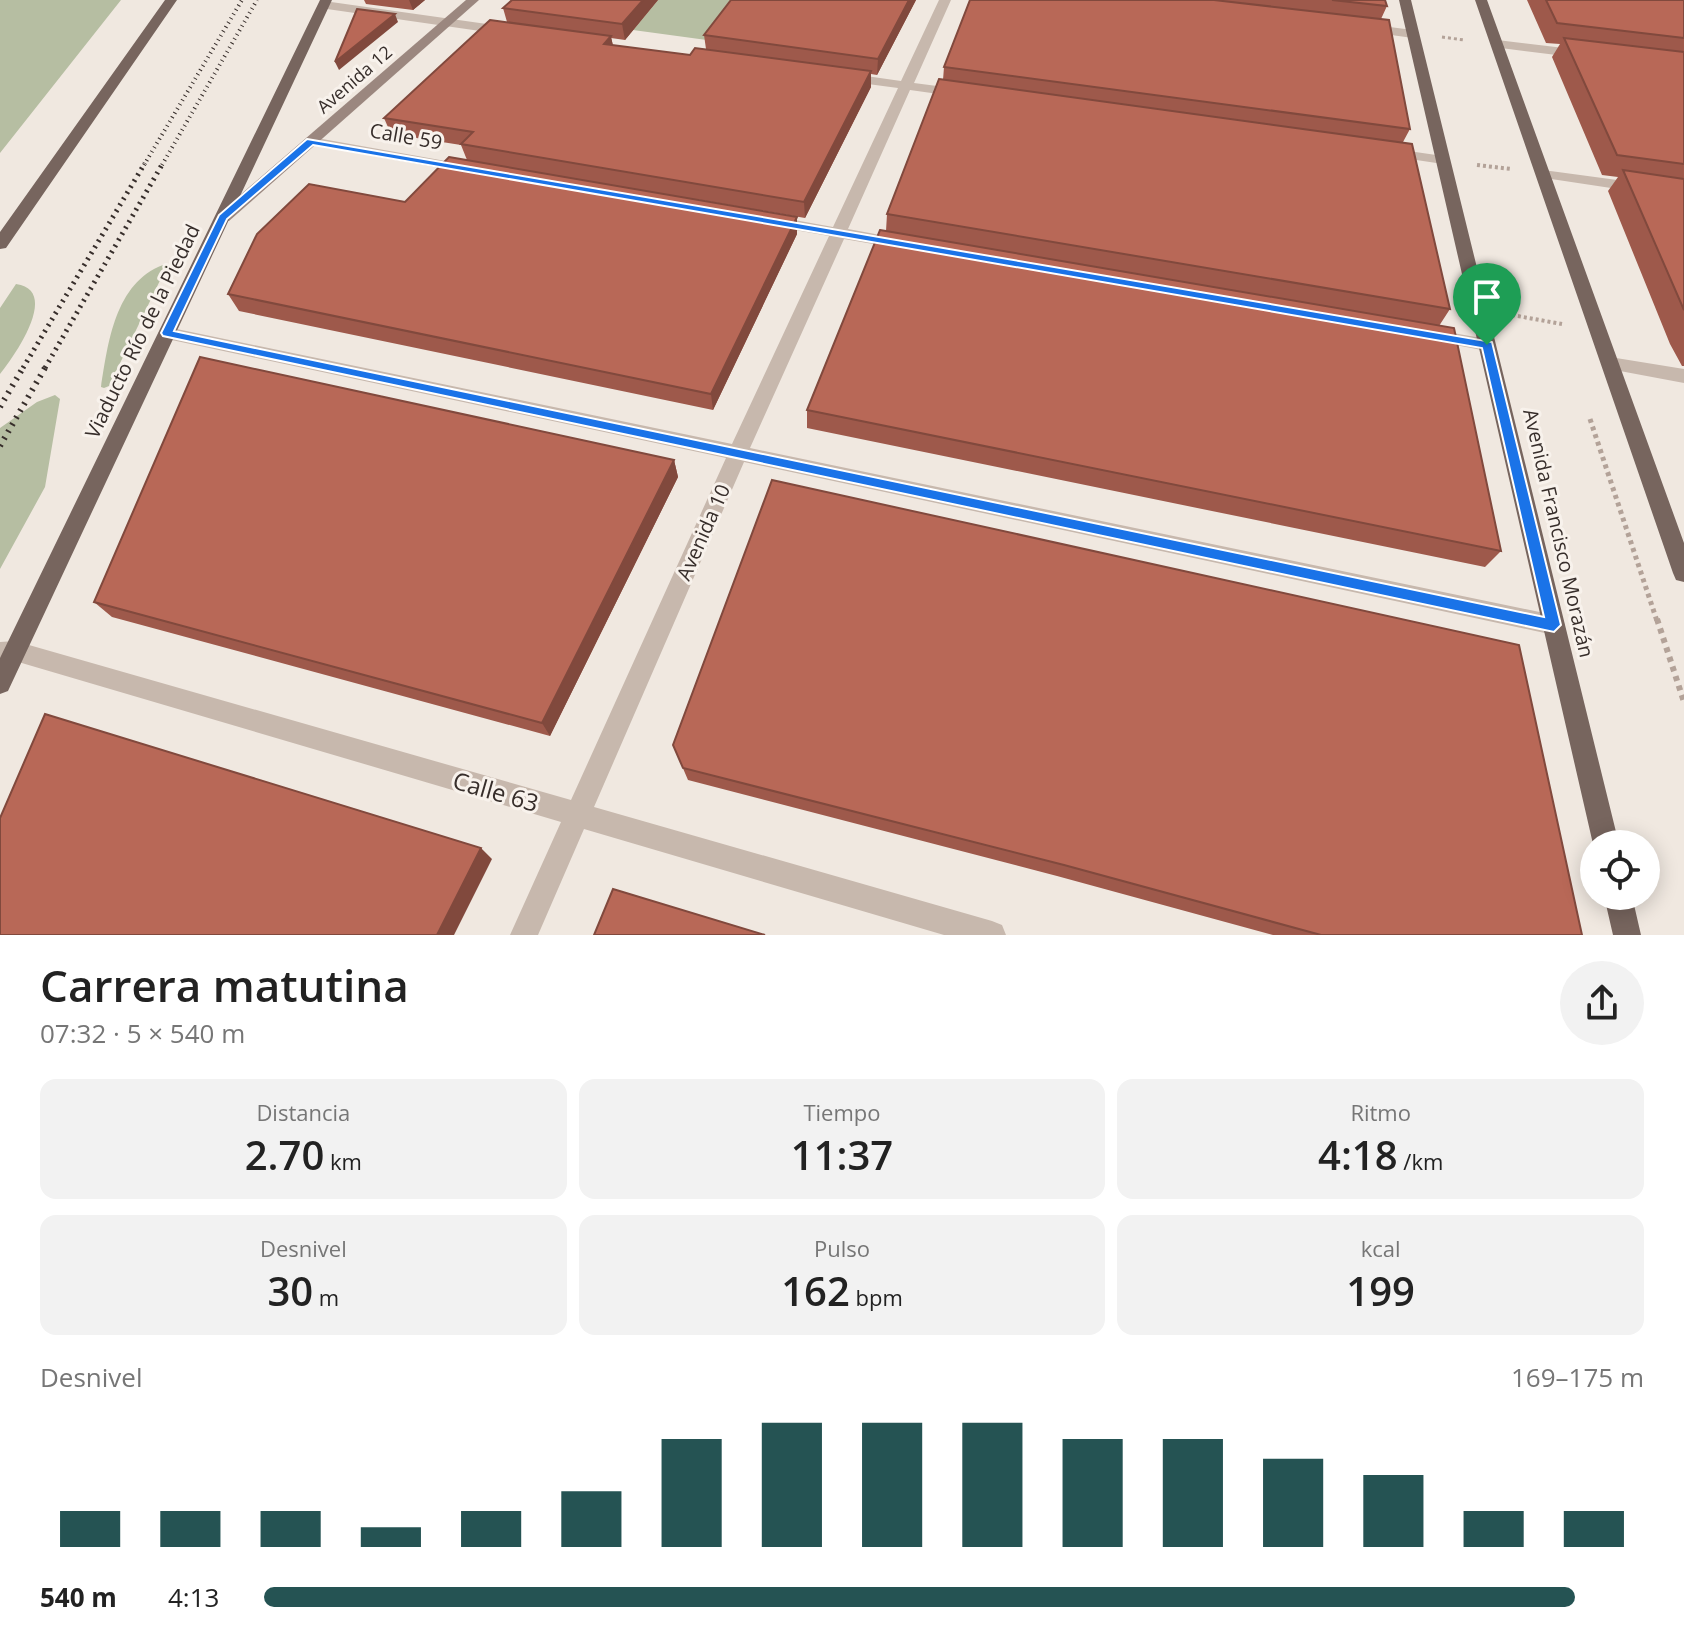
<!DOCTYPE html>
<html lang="es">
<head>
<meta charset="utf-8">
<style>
  body { margin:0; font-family:"Open Sans",sans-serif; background:#f2f2f2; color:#222; height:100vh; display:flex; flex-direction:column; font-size:30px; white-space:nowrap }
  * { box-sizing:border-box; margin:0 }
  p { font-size:26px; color:#767676 }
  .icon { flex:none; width:44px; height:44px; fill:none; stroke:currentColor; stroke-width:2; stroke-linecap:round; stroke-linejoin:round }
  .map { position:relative; height:935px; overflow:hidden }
  .details { display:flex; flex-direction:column; background:#fff; flex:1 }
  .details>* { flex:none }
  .fabs { position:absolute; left:1580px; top:830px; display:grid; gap:16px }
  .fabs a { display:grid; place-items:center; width:80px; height:80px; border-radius:50%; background:#fff; box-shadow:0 4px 20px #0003; font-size:40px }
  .pin { position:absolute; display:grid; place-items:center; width:68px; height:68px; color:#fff; margin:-82px -34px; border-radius:50% 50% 50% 0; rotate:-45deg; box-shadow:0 0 8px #0007 }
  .pin .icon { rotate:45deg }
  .round { display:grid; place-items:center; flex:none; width:84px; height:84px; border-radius:42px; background:#f2f2f2 }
  .summary { display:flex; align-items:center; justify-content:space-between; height:136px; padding:0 40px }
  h1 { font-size:44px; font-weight:600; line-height:60px }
  .figures { display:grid; grid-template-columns:repeat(3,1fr); gap:12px; height:136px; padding:8px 40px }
  .figures div { display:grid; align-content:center; border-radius:16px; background:#f2f2f2; text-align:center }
  .figures b { font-size:40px; font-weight:600 }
  .figures small { font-size:22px; font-weight:400 }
  .figures p { font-size:22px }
  .chart { height:224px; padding:16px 40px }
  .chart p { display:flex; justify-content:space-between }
  .chart svg { width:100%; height:144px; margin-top:8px; stroke:#255353; stroke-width:6 }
  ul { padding:0 40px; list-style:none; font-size:26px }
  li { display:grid; grid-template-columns:128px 96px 1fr; align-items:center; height:60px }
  li i { height:20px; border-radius:10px; background:#255353 }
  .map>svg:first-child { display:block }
  .green { fill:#b6bea2 }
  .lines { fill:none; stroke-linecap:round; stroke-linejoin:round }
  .path-far3 { stroke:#b3a298; stroke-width:3; stroke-dasharray:3 3; stroke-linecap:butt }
  .path-far2 { stroke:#b3a298; stroke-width:4; stroke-dasharray:3 3; stroke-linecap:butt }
  .path-far1 { stroke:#b3a298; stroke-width:5; stroke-dasharray:4 4; stroke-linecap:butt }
  .path { stroke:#b3a298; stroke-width:6; stroke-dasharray:5 5; stroke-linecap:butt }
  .street { fill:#c7b8ad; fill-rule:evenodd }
  .secondary { fill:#9b877f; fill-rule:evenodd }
  .primary { fill:#77655e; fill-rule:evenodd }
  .rail-far2 { stroke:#372e2b; stroke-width:4; stroke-dasharray:1 4; stroke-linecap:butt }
  .rail-far1 { stroke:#372e2b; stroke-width:5; stroke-dasharray:2 5; stroke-linecap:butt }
  .rail { stroke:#372e2b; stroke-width:6; stroke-dasharray:2 6; stroke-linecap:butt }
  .wall { fill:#9e594b }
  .shaded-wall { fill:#81493d }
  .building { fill:#b86857; stroke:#81493d; stroke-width:2 }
  .route { fill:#1a73e8; stroke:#fff; stroke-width:2; fill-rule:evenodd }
  .labels { text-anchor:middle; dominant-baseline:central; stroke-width:6; stroke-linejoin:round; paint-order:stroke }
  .far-street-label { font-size:18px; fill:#372e2b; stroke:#f8f2ec }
  .street-label { font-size:20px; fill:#372e2b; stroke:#f8f2ec }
  .near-street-label { font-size:24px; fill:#372e2b; stroke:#f8f2ec }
</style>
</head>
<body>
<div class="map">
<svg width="1684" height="935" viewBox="0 0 1684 935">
  <rect width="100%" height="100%" fill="#f0e8e0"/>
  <path class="green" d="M 0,0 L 121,0 L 0,153 Z
    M 658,0 L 743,0 L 714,41 L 633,30 Z
    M 163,265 L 167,266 L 109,386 L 104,388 L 101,387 C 108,343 115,283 163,265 Z
    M 16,284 C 61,290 14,357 0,374 L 0,308 Z
    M 55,395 L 60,399 L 45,487 L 0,569 L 0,428 L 37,402 Z"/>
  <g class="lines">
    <path class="path-far3" d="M 1442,37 L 1464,40"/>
    <path class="path-far2" d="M 1477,165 L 1511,169
      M 1512,315 L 1562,324"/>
    <path class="path-far1" d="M 1590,419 L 1657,621"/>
    <path class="path" d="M 1657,619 L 1684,702"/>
    <path class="street" d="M 939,0 L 951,0 L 914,83 L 960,89 L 967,93 L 960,97 L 910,90 L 848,229 L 902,239 L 910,244 L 902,249 L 844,239 L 750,448 L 1554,615 L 1562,618 L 1565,625 L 1562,632 L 1554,635 L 744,462 L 594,807 L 992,921 L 1002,925 L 1006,935 L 944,935 L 584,829 L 538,935 L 510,935 L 561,822 L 15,661 L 0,662 L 0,642 L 15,641 L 571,800 L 726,458 L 167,339 L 158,333 L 167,327 L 732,444 L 829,236 L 772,226 L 764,221 L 772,216 L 833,227 L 898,88 L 845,81 L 838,77 L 845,73 L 901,81 Z
      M 324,1 L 508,27 L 514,31 L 508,35 L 320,8 L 318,5 Z
      M 1366,24 L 1413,30 L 1419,34 L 1413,38 L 1362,31 L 1362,25 Z
      M 1497,40 L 1581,50 L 1587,54 L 1581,58 L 1493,47 L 1493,41 Z
      M 311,137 L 468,165 L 475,169 L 468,173 L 306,144 L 306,138 Z
      M 1388,148 L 1443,156 L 1450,160 L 1443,164 L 1383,155 L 1381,152 Z
      M 1543,170 L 1684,189 L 1684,199 L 1538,177 L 1536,174 Z
      M 1430,329 L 1487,339 L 1496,345 L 1487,351 L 1424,339 L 1421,335 Z
      M 1610,357 L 1684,369 L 1684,383 L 1604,368 L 1601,363 L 1604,358 Z"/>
    <path class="secondary" d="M 466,0 L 479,0 L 229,221 L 217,221 L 217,215 Z"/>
    <path class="primary" d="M 165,0 L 177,0 L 6,248 L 0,249 L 0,232 Z
      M 320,0 L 332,0 L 8,691 L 0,694 L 0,658 Z
      M 1399,0 L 1411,0 L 1619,844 L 1594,844 L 1594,847 L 1593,844 Z
      M 1475,0 L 1487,0 L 1684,543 L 1684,582 L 1676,580 L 1673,573 Z
      M 1604,896 L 1632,896 L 1641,935 L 1613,935 Z"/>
    <path class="rail-far2" d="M 144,165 L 242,0
      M 162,165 L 257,0"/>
    <path class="rail-far1" d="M 23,368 L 145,163
      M 45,368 L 163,163"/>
    <path class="rail" d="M 0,407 L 24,366
      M 0,446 L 46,366"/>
  </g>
  <path class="wall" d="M 364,0 L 425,0 L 413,10 L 366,4 Z
    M 512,0 L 658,0 L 625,40 L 611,38 L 613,45 L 690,55 L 706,49 L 704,35 L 731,0 L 916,0 L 877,75 L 871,74 L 871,87 L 805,218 L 695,199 L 797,234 L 713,410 L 239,311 L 228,294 L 405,202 L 467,160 L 461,145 L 391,134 L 384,118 L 507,22 L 503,8 Z
    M 970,0 L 1385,0 L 1387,6 L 1381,19 L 1410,129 L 1403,142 L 1450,309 L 1439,326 L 1501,551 L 1485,567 L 807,428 L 807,410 L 886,231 L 887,214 L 943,80 L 944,67 Z
    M 1527,0 L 1684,0 L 1684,366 L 1682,366 L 1670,344 L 1608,191 L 1618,177 L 1602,175 L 1552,57 L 1560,44 L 1546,43 Z
    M 674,460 L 678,477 L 550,736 L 112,617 L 94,602 Z
    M 673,745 L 1582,935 L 1273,935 L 1057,876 L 688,780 Z"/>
  <path class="shaded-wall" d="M 409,0 L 425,0 L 413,10 Z
    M 643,0 L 658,0 L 625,40 L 622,24 Z
    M 909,0 L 916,0 L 877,75 L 878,59 Z
    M 395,14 L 398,22 L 339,70 L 335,62 Z
    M 611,36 L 614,52 L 604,44 Z
    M 871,71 L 871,87 L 805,218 L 804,202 Z
    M 797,217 L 797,234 L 713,410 L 711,394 Z
    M 674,460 L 678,477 L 550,736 L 542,723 Z
    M 481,848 L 492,859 L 454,935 L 437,935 Z"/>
  <path class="building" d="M 512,0 L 643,0 L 622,24 L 503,8 Z
    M 731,0 L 909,0 L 878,59 L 704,35 Z
    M 970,0 L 1214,0 L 1389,20 L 1410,129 L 944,67 Z
    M 1332,0 L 1385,0 L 1387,6 Z
    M 1546,0 L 1684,0 L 1684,38 L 1557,23 Z
    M 357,9 L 395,14 L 335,62 Z
    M 490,20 L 611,36 L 604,44 L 690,55 L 695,48 L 871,71 L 804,202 L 461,144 L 473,132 L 384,118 Z
    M 1564,38 L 1684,52 L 1684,164 L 1617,155 Z
    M 939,79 L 1412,144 L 1450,309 L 887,214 Z
    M 449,157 L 797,217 L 711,394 L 228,294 L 257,234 L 309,184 L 405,202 Z
    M 1623,170 L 1684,179 L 1684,310 Z
    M 880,230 L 1454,328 L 1501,551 L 807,410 Z
    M 200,357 L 674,460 L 542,723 L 94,602 Z
    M 772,480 L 1519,645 L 1582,935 L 1321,935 L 1064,865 L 683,768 L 673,745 Z
    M 45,714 L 481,848 L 437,935 L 0,935 L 0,818 Z
    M 613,889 L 765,935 L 594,935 Z"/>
  <path class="route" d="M 307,139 L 1492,342 L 1561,625 L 1554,632 L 163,336 L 161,333 L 219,215 ZM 313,145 L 1482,348 L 1544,617 L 174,331 L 227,219 Z"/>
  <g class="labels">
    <g class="far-street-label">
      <text transform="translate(354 79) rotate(-41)">Avenida 12</text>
    </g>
    <g class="street-label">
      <text transform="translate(406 136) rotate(10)">Calle 59</text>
      <text transform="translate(142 331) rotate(-64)">Viaducto Río de la Piedad</text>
      <text transform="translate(703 532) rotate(-66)">Avenida 10</text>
      <text transform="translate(1559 533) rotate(77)">Avenida Francisco Morazán</text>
    </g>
    <g class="near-street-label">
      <text transform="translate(496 791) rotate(16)">Calle 63</text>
    </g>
  </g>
</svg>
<div class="fabs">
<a><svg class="icon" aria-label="locate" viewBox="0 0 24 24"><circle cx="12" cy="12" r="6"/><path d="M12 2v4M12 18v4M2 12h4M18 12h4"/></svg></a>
</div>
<div class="pin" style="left:1487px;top:345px;background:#1e9e55"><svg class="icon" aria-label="arrive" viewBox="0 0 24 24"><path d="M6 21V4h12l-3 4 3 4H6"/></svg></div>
</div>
<section class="details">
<div class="summary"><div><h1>Carrera matutina</h1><p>07:32 · 5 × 540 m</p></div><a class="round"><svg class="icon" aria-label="share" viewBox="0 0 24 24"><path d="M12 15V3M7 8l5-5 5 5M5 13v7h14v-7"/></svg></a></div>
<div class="figures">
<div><p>Distancia</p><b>2.70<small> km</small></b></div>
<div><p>Tiempo</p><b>11:37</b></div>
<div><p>Ritmo</p><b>4:18<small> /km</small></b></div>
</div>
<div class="figures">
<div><p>Desnivel</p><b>30<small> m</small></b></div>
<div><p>Pulso</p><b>162<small> bpm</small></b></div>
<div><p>kcal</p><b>199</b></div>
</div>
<div class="chart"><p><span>Desnivel</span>169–175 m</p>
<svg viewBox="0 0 160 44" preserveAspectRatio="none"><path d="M5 44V33M15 44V33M25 44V33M35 44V38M45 44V33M55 44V27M65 44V11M75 44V6M85 44V6M95 44V6M105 44V11M115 44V11M125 44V17M135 44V22M145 44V33M155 44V33"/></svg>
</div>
<ul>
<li><b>540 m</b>4:13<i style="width:95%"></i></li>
</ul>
</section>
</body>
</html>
